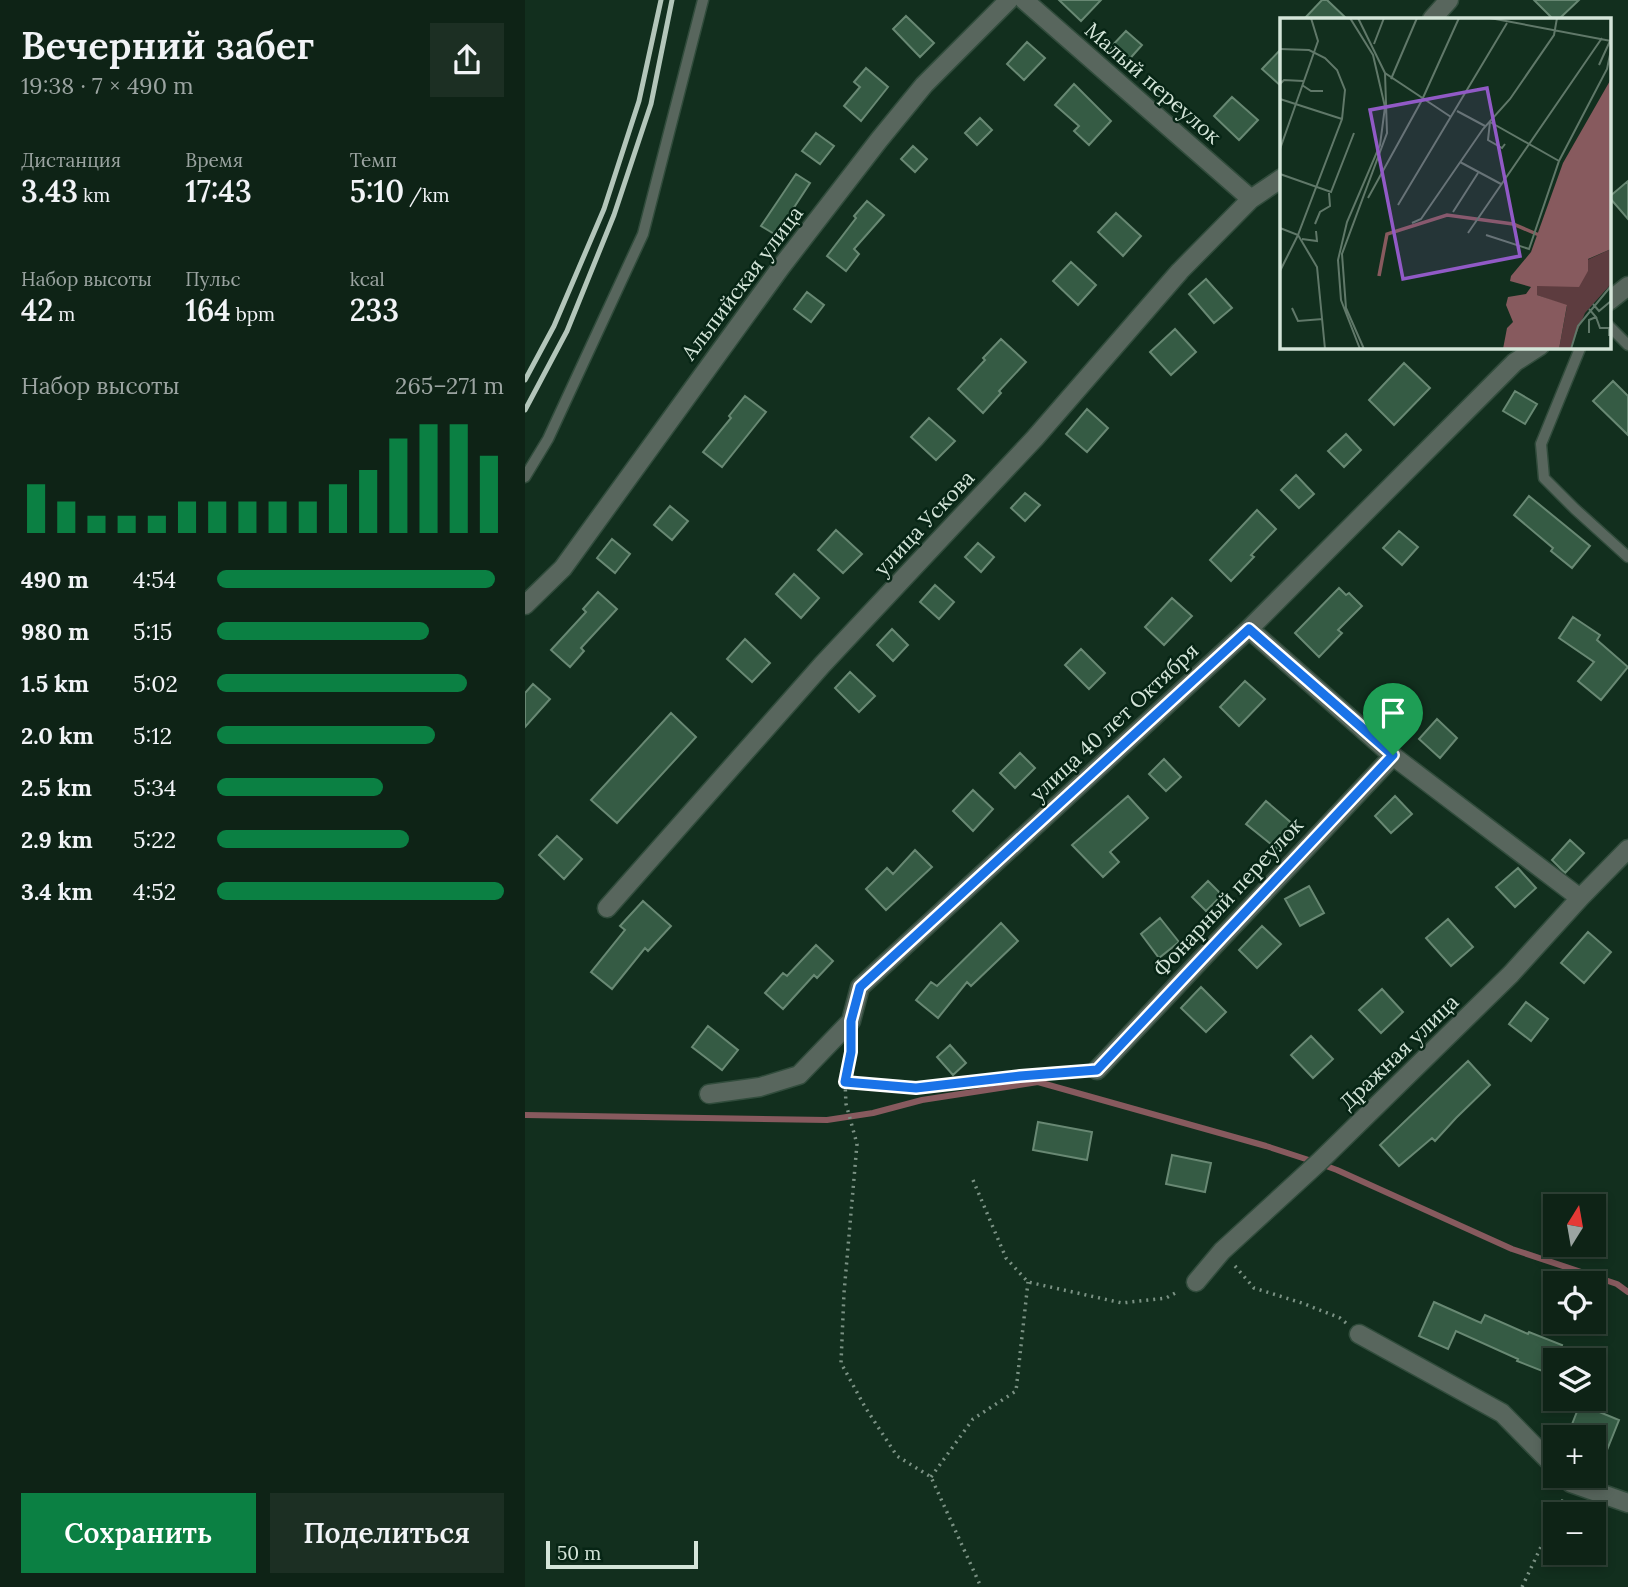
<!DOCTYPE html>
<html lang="ru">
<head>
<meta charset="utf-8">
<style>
  body { margin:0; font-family:Lora,serif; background:#1c2f23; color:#f1f3f6; height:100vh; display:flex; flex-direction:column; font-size:26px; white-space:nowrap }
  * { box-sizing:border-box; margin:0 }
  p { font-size:23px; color:#9ba4a1 }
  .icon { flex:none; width:38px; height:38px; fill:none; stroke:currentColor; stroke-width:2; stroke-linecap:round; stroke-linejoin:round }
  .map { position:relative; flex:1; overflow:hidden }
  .side { display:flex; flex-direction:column; background:#0e2316; width:525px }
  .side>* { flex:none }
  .needle { width:46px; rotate:11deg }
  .buttons { position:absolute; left:1018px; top:1194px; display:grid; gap:14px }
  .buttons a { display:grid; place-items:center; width:63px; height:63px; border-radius:0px; background:#0e2316; box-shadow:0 4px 10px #0003,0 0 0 2px #2e4035; font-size:35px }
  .scale { position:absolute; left:21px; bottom:18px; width:152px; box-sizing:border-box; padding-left:7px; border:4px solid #d4e5d9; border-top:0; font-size:19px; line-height:24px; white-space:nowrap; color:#d4e5d9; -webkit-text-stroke:5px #072515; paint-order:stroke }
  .pin { position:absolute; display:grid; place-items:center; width:60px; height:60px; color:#fff; margin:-72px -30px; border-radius:50% 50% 50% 0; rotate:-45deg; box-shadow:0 0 7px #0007 }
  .pin .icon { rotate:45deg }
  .round { display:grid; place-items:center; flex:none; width:74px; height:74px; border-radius:0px; background:#1c2f23 }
  .summary { display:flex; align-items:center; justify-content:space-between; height:119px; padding:0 21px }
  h1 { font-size:38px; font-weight:600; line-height:52px }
  .metrics { display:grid; grid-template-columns:repeat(3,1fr); gap:10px; height:119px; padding:7px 21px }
  .metrics div { display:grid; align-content:center }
  .metrics b { font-size:30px; font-weight:600 }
  .metrics small { font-size:19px; font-weight:400 }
  .metrics p { font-size:19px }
  .chart { height:196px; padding:14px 21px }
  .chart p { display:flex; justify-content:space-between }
  .chart svg { width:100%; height:126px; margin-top:7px; stroke:#0b8043; stroke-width:6 }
  .cta { display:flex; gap:14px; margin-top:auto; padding:14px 21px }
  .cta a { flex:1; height:80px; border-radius:0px; background:#0b8043; color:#fff; font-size:28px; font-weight:600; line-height:80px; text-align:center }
  .cta a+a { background:#1c2f23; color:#f1f3f6 }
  ul { padding:0 21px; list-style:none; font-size:23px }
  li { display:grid; grid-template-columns:112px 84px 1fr; align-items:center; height:52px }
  li i { height:18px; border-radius:9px; background:#0b8043 }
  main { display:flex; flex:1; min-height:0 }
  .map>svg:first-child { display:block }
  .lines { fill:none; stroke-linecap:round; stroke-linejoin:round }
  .stream { stroke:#875a5e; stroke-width:6 }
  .building { fill:#355b44; stroke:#688873; stroke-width:2 }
  .service-casing { stroke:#314c3c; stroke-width:13 }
  .minor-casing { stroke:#314c3c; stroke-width:21 }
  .path { stroke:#7b9284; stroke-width:3.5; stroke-dasharray:2 5; stroke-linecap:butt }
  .service { stroke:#58665d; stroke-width:10 }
  .minor { stroke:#58665d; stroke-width:18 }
  .rail { stroke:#b3c6ba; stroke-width:5 }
  .route-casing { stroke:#fff; stroke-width:14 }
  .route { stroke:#1a73e8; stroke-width:9 }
  .labels { text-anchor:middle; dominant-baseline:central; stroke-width:5; stroke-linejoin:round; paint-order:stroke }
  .street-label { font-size:21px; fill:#d4e5d9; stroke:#072515 }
  .inset-river { fill:none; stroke:#875a5e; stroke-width:3.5 }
  .inset-road { fill:none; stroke:#607869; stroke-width:2 }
  .view { fill:#915ac6; fill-opacity:0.15; stroke:#915ac6; stroke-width:3.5 }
  .inset-edge { fill:none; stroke:#d4e5d9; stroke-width:3.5 }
</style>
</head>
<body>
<main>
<section class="side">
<div class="summary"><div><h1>Вечерний забег</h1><p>19:38 · 7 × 490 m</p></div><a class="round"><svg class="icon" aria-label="share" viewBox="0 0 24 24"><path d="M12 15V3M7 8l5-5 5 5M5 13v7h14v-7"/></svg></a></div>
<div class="metrics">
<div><p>Дистанция</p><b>3.43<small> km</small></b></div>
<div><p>Время</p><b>17:43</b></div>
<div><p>Темп</p><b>5:10<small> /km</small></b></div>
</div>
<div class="metrics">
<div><p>Набор высоты</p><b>42<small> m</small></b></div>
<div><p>Пульс</p><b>164<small> bpm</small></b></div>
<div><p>kcal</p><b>233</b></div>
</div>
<div class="chart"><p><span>Набор высоты</span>265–271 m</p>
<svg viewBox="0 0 160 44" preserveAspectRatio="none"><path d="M5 44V27M15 44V33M25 44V38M35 44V38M45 44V38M55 44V33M65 44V33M75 44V33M85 44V33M95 44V33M105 44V27M115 44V22M125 44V11M135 44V6M145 44V6M155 44V17"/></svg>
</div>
<ul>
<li><b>490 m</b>4:54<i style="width:97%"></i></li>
<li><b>980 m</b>5:15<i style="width:74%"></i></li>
<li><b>1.5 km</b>5:02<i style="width:87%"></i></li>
<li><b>2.0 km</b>5:12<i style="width:76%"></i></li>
<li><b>2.5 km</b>5:34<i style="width:58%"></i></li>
<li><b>2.9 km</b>5:22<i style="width:67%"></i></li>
<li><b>3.4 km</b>4:52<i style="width:100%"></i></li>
</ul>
<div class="cta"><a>Сохранить</a><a>Поделиться</a></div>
</section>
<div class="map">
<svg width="1103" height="1587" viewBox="0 0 1103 1587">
  <rect width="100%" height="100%" fill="#122f1e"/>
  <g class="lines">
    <path class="stream" d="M 0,1115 L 302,1120 L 348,1113 L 397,1100 L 513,1082 L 741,1146 L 793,1163 L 812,1170 L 987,1249 L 1092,1284 L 1103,1292"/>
  </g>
  <path class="building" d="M 534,0 L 576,0 L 556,21 Z
    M 797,0 L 802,0 L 822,19 L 779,19 Z
    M 1009,0 L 1054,0 L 1034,19 L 1028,19 Z
    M 381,16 L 409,43 L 395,57 L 368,29 Z
    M 601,31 L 617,45 L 601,63 L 585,48 Z
    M 502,42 L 520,58 L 499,80 L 482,64 Z
    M 757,48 L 757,87 L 737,69 Z
    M 341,68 L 363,87 L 336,121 L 319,106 L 335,87 L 329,82 Z
    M 549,84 L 586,121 L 564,145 L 549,131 L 554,126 L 530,105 Z
    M 707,97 L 733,120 L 714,140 L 689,116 Z
    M 455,118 L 467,130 L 452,145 L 440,133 Z
    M 291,133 L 309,146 L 295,164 L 277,151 Z
    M 388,146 L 402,159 L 390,172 L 376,159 Z
    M 271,174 L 285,183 L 251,235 L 236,226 Z
    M 1103,181 L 1103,219 L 1084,197 Z
    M 342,201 L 359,215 L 329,249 L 334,254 L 321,271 L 302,256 L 331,218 L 329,216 Z
    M 591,213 L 616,236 L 598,256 L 573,232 Z
    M 546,262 L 571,285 L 553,305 L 528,281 Z
    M 681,279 L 707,308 L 689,323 L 664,294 Z
    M 282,292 L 299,305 L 286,322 L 269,309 Z
    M 650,329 L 671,352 L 646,375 L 625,352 Z
    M 476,339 L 501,362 L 474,391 L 476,393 L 458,413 L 433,389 L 460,360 L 458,358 Z
    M 879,363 L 905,388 L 869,425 L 844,400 Z
    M 1088,381 L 1103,396 L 1103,435 L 1068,401 Z
    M 990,391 L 1012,404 L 1000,424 L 978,411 Z
    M 220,396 L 241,412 L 197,467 L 178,452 L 206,418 L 204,416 Z
    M 562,409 L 583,428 L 562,452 L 541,434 Z
    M 404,418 L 430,441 L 411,460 L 386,437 Z
    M 821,434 L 836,450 L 819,467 L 803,451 Z
    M 771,475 L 789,494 L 774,508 L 756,490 Z
    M 500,493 L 515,505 L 500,521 L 486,508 Z
    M 1004,496 L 1065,546 L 1047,568 L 1026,551 L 1028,548 L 989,515 Z
    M 145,506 L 163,521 L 147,540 L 129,525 Z
    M 732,510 L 751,529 L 726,555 L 729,557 L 706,581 L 685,560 Z
    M 311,530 L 337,554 L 318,573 L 293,550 Z
    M 874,531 L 893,547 L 877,565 L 858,548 Z
    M 87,539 L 105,554 L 90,573 L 72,558 Z
    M 453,543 L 469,557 L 456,572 L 440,557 Z
    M 269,574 L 294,598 L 276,618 L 251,594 Z
    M 410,585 L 429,602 L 414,619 L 395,602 Z
    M 814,588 L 821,595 L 824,593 L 837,606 L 813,630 L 817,633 L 794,657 L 770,633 Z
    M 73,592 L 92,609 L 56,648 L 59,651 L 45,667 L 26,650 L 61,612 L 58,609 Z
    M 647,598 L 667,616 L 639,645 L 620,627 Z
    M 1048,617 L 1075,635 L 1072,640 L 1103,667 L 1076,700 L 1053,681 L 1069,662 L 1034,638 Z
    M 367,629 L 383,645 L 368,661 L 352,645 Z
    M 220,639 L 245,663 L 227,682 L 202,659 Z
    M 556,649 L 580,673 L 564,689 L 540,665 Z
    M 325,672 L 350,696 L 334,712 L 310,688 Z
    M 720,681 L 740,699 L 714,726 L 695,707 Z
    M 8,684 L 25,699 L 0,727 L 0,693 Z
    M 146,713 L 171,737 L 92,823 L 66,800 Z
    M 912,719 L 932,738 L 915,758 L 894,739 Z
    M 495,753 L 510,768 L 490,788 L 475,773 Z
    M 639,759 L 656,777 L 641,791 L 624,774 Z
    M 448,790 L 468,809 L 448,831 L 428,811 Z
    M 603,796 L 623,818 L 585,852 L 594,862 L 578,877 L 547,845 Z
    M 870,796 L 887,814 L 866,833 L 850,816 Z
    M 741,801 L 770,826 L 752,849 L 721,824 Z
    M 32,836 L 57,859 L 39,879 L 14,855 Z
    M 1045,840 L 1059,853 L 1040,873 L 1027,860 Z
    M 390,850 L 407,867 L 361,910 L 341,889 L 362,868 L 368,874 Z
    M 993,868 L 1011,888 L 990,907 L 971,887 Z
    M 683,881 L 697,895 L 681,911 L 667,897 Z
    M 784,886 L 799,913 L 775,926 L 760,899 Z
    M 118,901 L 146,926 L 123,951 L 120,948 L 87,989 L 66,972 L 100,930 L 95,926 Z
    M 635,918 L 654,942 L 634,958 L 616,934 Z
    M 923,919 L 948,947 L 926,966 L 901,938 Z
    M 476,923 L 493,941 L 446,986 L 442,982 L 413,1018 L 391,1000 L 406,982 L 412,986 Z
    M 737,926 L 756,944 L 732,968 L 714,950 Z
    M 1063,932 L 1086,952 L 1059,983 L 1036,963 Z
    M 291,945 L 308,961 L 292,978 L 289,975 L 258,1009 L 240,993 L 258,973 L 262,976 Z
    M 676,987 L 701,1012 L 681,1032 L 656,1008 Z
    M 857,989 L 878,1012 L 856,1033 L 834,1010 Z
    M 1001,1002 L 1023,1019 L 1006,1041 L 984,1024 Z
    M 183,1026 L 213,1050 L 197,1070 L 167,1047 Z
    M 786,1036 L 808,1059 L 788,1078 L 766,1055 Z
    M 425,1045 L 441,1063 L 428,1075 L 412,1057 Z
    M 943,1061 L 965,1085 L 931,1118 L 910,1141 L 907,1138 L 874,1166 L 855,1145 Z
    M 513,1122 L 567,1132 L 562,1160 L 508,1150 Z
    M 647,1155 L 686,1163 L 680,1192 L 641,1184 Z
    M 909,1302 L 956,1323 L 960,1315 L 1003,1334 L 1004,1332 L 1037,1345 L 1025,1374 L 992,1361 L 993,1359 L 931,1331 L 923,1349 L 894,1336 Z
    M 1055,1404 L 1094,1420 L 1070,1480 L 1069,1437 L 1042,1437 Z"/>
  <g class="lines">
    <defs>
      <path id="service" d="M 1084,326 L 1103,345
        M 1056,346 L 1016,444 L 1019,478 L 1050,509 L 1103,557
        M 0,477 L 23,439 L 118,234 L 178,0"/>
      <path id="minor" d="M 499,0 L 726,199
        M 907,19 L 924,0
        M 1084,301 L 1103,286
        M 0,605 L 38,568 L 256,267 L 354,140 L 399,85 L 484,0
        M 724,629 L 868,756 L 1055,898
        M 82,908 L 297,665 L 510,438 L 655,271 L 726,199 L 757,178
        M 572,1070 L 868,756
        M 184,1094 L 235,1087 L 274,1075 L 326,1021 L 335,987 L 724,629 L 990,362 L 1015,346
        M 671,1282 L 697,1251 L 793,1163 L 986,974 L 1055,898 L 1103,849
        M 834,1334 L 977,1413 L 1031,1468
        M 1038,1475 L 1046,1483 L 1103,1503"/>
    </defs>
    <use href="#service" class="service-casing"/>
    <use href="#minor" class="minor-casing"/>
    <path class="path" d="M 326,1048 L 320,1082 L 321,1104 L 332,1144 L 319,1293 L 316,1363 L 340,1407 L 372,1456 L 406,1477 L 456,1587
      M 320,1082 L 391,1088 L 495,1076 L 556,1071
      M 448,1180 L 481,1258 L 503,1282 L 597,1303 L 641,1298 L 654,1291
      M 710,1266 L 729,1288 L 777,1303 L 815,1318 L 821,1323
      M 406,1477 L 448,1419 L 491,1391 L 503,1282
      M 1031,1514 L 1039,1498
      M 997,1587 L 1031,1515"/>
    <use href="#service" class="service"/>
    <use href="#minor" class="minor"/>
    <path class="rail" d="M 0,380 L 29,326 L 79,209 L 114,101 L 136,0
      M 0,410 L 42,331 L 89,215 L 126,104 L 147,0"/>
  </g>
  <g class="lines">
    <defs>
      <path id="route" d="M 724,629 L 868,755 L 572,1070 L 495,1076 L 391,1088 L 320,1082 L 326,1052 L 326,1021 L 335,987 Z"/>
    </defs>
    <use href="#route" class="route-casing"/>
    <use href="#route" class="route"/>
  </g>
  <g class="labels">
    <g class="street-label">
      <text transform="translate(628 83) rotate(41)">Малый переулок</text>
      <text transform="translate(217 283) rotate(-53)">Альпийская улица</text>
      <text transform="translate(399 523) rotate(-47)">улица Ускова</text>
      <text transform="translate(589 722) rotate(-43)">улица 40 лет Октября</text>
      <text transform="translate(703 897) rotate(-47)">Фонарный переулок</text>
      <text transform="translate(874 1052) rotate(-44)">Дражная улица</text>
    </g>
  </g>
  <g transform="translate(755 18)">
    <rect width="331" height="331" fill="#122f1e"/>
    <path d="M 331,231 L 331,266 L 305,295 L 290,331 L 279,331 L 287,288 L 257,277 L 257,268 L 308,253 L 307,242 Z" fill="#5d3c3f"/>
    <path d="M 331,61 L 331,231 L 308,241 L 308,253 L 299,269 L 257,268 L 257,277 L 287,287 L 279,331 L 223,331 L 227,310 L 233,304 L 226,287 L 228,279 L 246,276 L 251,269 L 230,263 L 231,258 L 251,234 L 283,145 Z" fill="#875a5e"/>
    <path class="inset-river" d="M 99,258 L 107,216 L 167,197 L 233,206 L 259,217"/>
    <path class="inset-road" d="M 70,0 L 93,37 L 105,89 L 100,127 L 67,204 L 58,242 L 61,282 L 80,331M 78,0 L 105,55 L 171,99M 210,0 L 331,23M 94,26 L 104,0M 0,31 L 29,32 L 45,40 L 57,52 L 65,72 L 62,101 L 18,217 L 37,249 L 45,331M 319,47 L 330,23M 111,61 L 137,0M 0,66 L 4,62 L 23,63M 22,67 L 31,73 L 43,73M 0,81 L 62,101M 177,93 L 205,108M 225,126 L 222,130 L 208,122 L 210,104 L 279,143M 0,131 L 38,23 L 31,0M 180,144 L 221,166M 0,156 L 51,174 L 74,115M 88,180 L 142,82 L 179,0M 118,187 L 227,5M 173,194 L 198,155M 132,205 L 141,201 L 203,111 L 230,81 L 274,17 L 277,0M 35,206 L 40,194 L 50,188 L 49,175M 0,210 L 18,217 L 0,253M 188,215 L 322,20M 206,217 L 249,231 L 279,143 L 327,51 L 331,32M 22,221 L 37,223 L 36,213M 313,286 L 319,293 L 331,283M 12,290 L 18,303 L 43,301M 316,299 L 320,310 L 329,310 L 329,318M 309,315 L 309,302 L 316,299 L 309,291M 84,331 L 66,290 L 62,236 L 107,115 L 105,55M 291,331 L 298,308 L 331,268"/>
    <path class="view" d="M 207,70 L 240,238 L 123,261 L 90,92 Z"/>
    <rect width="331" height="331" class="inset-edge"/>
  </g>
</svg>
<div class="buttons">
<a><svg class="needle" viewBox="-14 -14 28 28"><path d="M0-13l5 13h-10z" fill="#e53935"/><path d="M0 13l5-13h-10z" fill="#9ba4a1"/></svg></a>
<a><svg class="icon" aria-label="locate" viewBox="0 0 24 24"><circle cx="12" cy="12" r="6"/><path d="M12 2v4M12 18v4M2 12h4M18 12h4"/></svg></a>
<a><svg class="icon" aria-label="layers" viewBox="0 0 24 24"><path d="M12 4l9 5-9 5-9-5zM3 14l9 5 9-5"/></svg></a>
<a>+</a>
<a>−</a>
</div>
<div class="scale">50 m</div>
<div class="pin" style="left:868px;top:755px;background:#1e9e55"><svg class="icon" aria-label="arrive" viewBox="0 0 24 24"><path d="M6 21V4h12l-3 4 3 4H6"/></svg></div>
</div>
</main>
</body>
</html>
